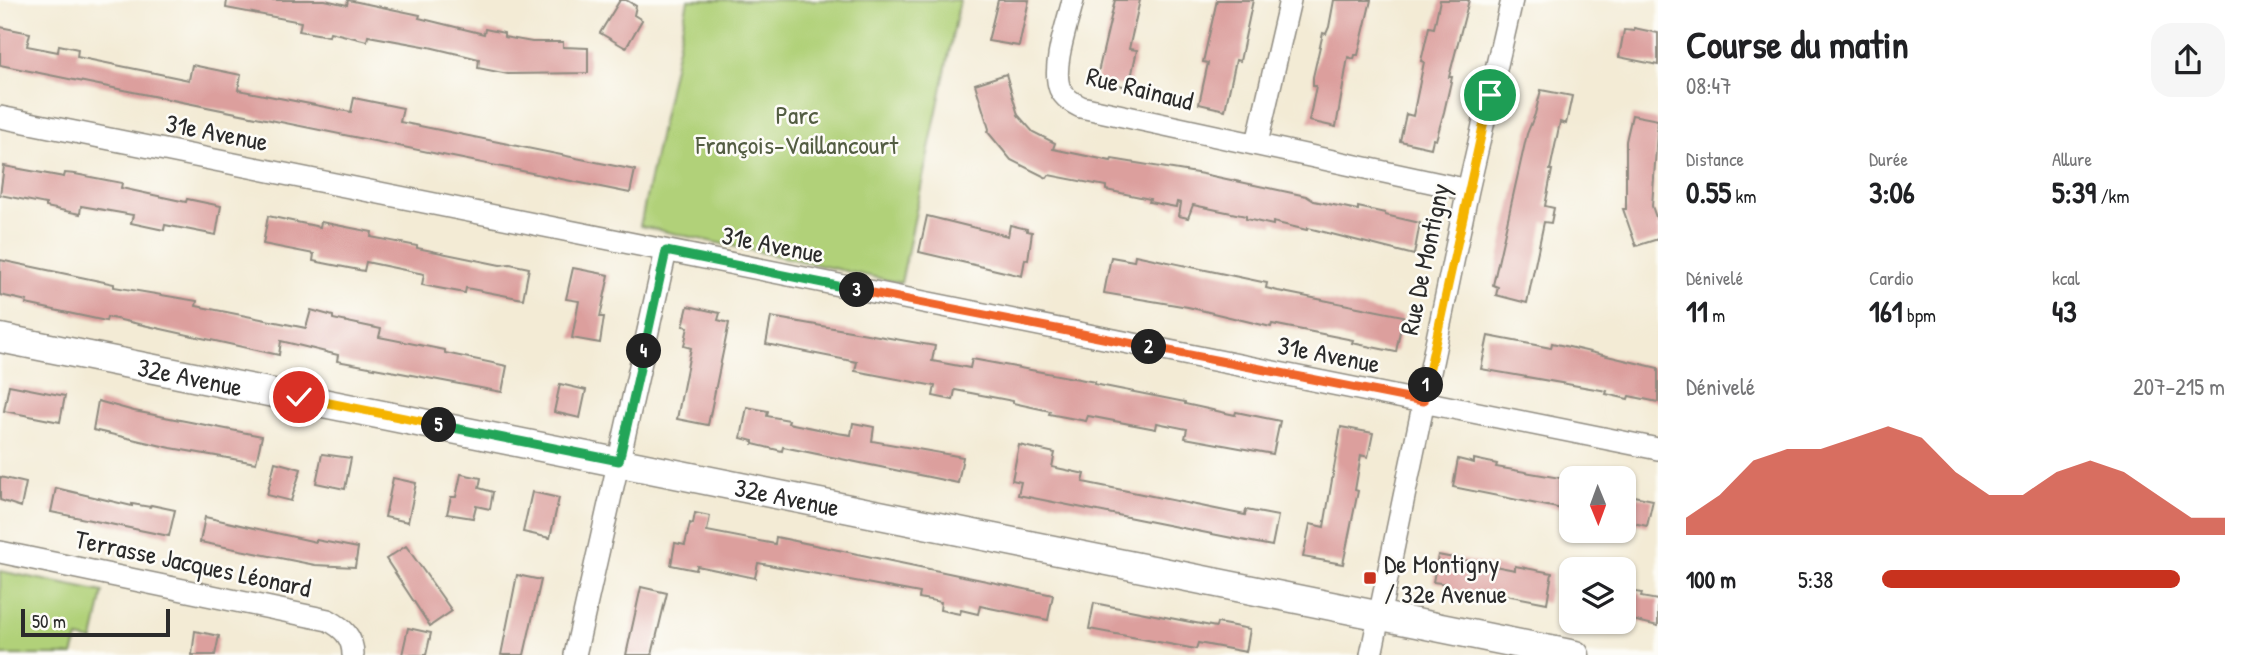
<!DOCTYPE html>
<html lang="fr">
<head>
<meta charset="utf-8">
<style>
  body { margin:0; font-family:"Patrick Hand",sans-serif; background:#f6f6f6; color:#202124; height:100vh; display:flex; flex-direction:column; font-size:26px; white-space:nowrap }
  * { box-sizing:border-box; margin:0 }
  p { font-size:23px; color:#757577 }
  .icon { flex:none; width:38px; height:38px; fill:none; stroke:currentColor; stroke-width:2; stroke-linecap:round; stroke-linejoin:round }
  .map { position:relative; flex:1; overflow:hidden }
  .panel { display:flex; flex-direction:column; background:#fff; width:595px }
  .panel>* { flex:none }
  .needle { width:46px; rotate:179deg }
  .controls { position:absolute; left:1559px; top:466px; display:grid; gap:14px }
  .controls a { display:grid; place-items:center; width:77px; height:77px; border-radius:14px; background:#fff; box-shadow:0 2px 5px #0004; font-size:35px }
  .scale { position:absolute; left:21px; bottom:18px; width:149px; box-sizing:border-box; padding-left:7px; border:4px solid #2b2b2b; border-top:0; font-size:19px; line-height:24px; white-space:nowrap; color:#2b2b2b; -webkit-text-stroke:5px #fdfcf7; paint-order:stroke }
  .pin { position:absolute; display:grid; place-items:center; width:60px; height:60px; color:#fff; margin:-30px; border:4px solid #fff; border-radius:50%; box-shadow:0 2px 7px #0007 }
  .km { position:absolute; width:35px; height:35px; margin:-18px; border-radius:50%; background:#222; color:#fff; font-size:19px; line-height:35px; text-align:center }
  .round { display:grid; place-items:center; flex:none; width:74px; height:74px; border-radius:21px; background:#f6f6f6 }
  .headline { display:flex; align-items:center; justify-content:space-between; height:119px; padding:0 28px }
  h1 { font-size:38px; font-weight:700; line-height:52px }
  .stats { display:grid; grid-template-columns:repeat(3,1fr); gap:10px; height:119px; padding:7px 28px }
  .stats div { display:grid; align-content:center }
  .stats b { font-size:30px; font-weight:700 }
  .stats small { font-size:19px; font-weight:400 }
  .stats p { font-size:19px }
  .chart { height:196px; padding:14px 28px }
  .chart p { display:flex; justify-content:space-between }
  .chart svg { width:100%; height:126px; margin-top:7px; fill:#c8321e; opacity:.7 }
  ul { padding:0 28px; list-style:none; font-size:23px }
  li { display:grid; grid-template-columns:112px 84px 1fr; align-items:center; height:52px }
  li i { height:18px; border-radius:9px; background:#c8321e }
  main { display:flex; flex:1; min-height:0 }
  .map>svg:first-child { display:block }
  .green { fill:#b1d179; stroke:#6e7e52; stroke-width:2 }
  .building { fill:#dc9f9d }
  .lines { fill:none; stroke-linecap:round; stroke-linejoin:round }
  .street-casing { stroke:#8f8b80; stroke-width:24 }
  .secondary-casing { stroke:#8f8b80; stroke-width:31 }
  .street { stroke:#fff; stroke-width:21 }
  .secondary { stroke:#fff; stroke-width:28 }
  .split-1-casing { stroke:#fff; stroke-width:14 }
  .split-2-casing { stroke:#fff; stroke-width:14 }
  .split-3-casing { stroke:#fff; stroke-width:14 }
  .split-4-casing { stroke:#fff; stroke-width:14 }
  .split-5-casing { stroke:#fff; stroke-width:14 }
  .split-6-casing { stroke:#fff; stroke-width:14 }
  .split-1 { stroke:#f5b400; stroke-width:9 }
  .split-2 { stroke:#f0652b; stroke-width:9 }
  .split-3 { stroke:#f0652b; stroke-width:9 }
  .split-4 { stroke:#22a559; stroke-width:9 }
  .split-5 { stroke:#22a559; stroke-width:9 }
  .split-6 { stroke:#f5b400; stroke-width:9 }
  .poi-dot { fill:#c8321e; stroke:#fdfcf7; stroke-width:2.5 }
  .labels { text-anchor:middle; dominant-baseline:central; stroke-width:5; stroke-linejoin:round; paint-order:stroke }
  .street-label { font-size:26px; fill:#2b2b2b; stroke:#fdfcf7 }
  .park-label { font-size:26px; fill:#535d42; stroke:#fdfcf7 }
  .poi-label { font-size:26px; fill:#2b2b2b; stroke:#fdfcf7; text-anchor:start }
</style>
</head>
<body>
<main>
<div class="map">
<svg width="1658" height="655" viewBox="0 0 1658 655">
  <rect width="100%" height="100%" fill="#fdfcf7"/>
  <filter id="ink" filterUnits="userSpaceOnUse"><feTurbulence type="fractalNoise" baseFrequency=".0143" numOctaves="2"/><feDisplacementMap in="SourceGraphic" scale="14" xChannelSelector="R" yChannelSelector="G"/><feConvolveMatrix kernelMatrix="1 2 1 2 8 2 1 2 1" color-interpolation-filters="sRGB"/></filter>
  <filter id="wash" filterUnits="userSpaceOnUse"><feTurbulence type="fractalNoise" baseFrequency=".00686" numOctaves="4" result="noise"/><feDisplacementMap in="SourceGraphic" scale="28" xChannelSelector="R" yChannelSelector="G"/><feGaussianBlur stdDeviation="1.57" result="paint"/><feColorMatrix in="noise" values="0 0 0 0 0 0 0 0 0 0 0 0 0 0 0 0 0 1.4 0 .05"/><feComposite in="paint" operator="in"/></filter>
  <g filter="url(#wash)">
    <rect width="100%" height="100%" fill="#f3ebd5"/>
    <path class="green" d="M 688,0 L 960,0 L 901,283 L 640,226 Z
      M 0,571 L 103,592 L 93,641 L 78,638 L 73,655 L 0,655 Z"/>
    <g id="blocks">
      <path class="building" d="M 227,0 L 325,0 L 347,5 L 348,0 L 420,15 L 419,18 L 484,34 L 485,29 L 504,33 L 504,37 L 532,42 L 563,42 L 563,47 L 588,48 L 588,73 L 508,74 L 478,68 L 479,59 L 429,47 L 368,36 L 367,41 L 330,32 L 329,36 L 299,31 L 301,22 L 226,8 Z
        M 620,0 L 626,0 L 636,6 L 634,15 L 642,20 L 626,48 L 600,33 Z
        M 998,0 L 1029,0 L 1019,46 L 988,41 Z
        M 1115,0 L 1140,0 L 1129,49 L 1137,50 L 1129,87 L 1096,81 Z
        M 1217,0 L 1253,0 L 1240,61 L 1236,60 L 1225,110 L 1199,104 L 1208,63 L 1203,62 Z
        M 1334,0 L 1371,0 L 1358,55 L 1355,55 L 1354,59 L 1348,57 L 1336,127 L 1309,121 L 1316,86 L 1313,86 L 1313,77 L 1323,33 L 1326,34 L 1329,27 Z
        M 1440,0 L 1469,0 L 1449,77 L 1452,77 L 1444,112 L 1436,140 L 1433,139 L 1431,148 L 1400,141 L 1406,114 L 1413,116 L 1424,62 L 1421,61 L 1429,27 L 1434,28 Z
        M 0,27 L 30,33 L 27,46 L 58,52 L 59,45 L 78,49 L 77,57 L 189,80 L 192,65 L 241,75 L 238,90 L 351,112 L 354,98 L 403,108 L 400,122 L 635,170 L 630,193 L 0,65 Z
        M 1634,28 L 1658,33 L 1658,65 L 1619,57 L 1624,30 L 1634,31 Z
        M 1006,74 L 1018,115 L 1033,132 L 1055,143 L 1053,149 L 1111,161 L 1112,159 L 1203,174 L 1306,196 L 1314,201 L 1358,210 L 1358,207 L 1385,213 L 1385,215 L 1420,223 L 1414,255 L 1308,228 L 1307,230 L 1273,222 L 1273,225 L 1246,219 L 1246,216 L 1193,205 L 1188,218 L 1179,216 L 1181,203 L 1177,202 L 1176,207 L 1149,202 L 1150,199 L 1106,190 L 1106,186 L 1049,175 L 1047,178 L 1011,160 L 987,131 L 989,129 L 975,84 Z
        M 1541,90 L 1572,96 L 1566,124 L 1560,122 L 1550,170 L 1552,170 L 1545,206 L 1554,208 L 1551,223 L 1544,222 L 1527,303 L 1496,295 L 1498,287 L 1493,285 L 1527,134 L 1535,114 Z
        M 1632,115 L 1658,120 L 1652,206 L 1658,223 L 1658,239 L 1636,246 L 1623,209 L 1626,209 L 1626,141 Z
        M 4,166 L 64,177 L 65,173 L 75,174 L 122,183 L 121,188 L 186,202 L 187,199 L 221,206 L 216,235 L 165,225 L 164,230 L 131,223 L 133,215 L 81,206 L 80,214 L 46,207 L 46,204 L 0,195 Z
        M 268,216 L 320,227 L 321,222 L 372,232 L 371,237 L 417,246 L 417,248 L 500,265 L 510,264 L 529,268 L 523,299 L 466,288 L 465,293 L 422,285 L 424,274 L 366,262 L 364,271 L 313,261 L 314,254 L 263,244 Z
        M 927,216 L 1008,236 L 1010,225 L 1027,229 L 1027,231 L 1032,232 L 1028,260 L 1025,259 L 1022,276 L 919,252 Z
        M 1135,255 L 1267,283 L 1266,288 L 1278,291 L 1403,316 L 1396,352 L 1352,343 L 1353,340 L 1272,324 L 1271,327 L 1188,307 L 1104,293 L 1111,257 L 1134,261 Z
        M 0,260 L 114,284 L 114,287 L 197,301 L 196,306 L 306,328 L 311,310 L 333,316 L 333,319 L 381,329 L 379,337 L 445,350 L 445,353 L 507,366 L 502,392 L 337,361 L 338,355 L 281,341 L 279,355 L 107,317 L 106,321 L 26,304 L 27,301 L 0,295 Z
        M 573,268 L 609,275 L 600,317 L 604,317 L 600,343 L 572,338 L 579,301 L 566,299 Z
        M 688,306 L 720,313 L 718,320 L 729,323 L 708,425 L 677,419 L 691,348 L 684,346 L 688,327 L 683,326 Z
        M 771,317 L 935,346 L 932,361 L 970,368 L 972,359 L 1095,382 L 1094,384 L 1185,402 L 1185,404 L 1235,415 L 1236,412 L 1280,421 L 1273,454 L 1185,438 L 1187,429 L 1157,423 L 1156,429 L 1088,416 L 1086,421 L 1049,414 L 1050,411 L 1013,403 L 1013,401 L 955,390 L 953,400 L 933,396 L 935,386 L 855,371 L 857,362 L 766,344 Z
        M 1488,336 L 1551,348 L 1552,343 L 1658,368 L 1658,402 L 1629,396 L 1628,399 L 1606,394 L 1607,391 L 1481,369 Z
        M 560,384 L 586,390 L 580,418 L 554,412 Z
        M 9,385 L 65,396 L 60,422 L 4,411 Z
        M 98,401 L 134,411 L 262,436 L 256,463 L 171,448 L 93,430 Z
        M 747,407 L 768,411 L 767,416 L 789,420 L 788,423 L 837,433 L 851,435 L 853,423 L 874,427 L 872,441 L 963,457 L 958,483 L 783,447 L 782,451 L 753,444 L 753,441 L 741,438 Z
        M 1341,427 L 1373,433 L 1368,457 L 1361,455 L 1355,490 L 1358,491 L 1343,564 L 1303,557 L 1310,524 L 1324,527 Z
        M 1019,445 L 1055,453 L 1052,467 L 1085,474 L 1083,482 L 1245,515 L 1246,510 L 1278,516 L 1272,546 L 1018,495 L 1021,482 L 1012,480 Z
        M 322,454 L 351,458 L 345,489 L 316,483 Z
        M 1458,459 L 1474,463 L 1474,459 L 1497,464 L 1496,467 L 1572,480 L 1572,511 L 1453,487 Z
        M 275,462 L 301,469 L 291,501 L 267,495 Z
        M 461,474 L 481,478 L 479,488 L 493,492 L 490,509 L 476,506 L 473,518 L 447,514 L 451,497 L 456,497 Z
        M 0,477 L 26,483 L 21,507 L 0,500 Z
        M 393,478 L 416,483 L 408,522 L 385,517 Z
        M 56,488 L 132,506 L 132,504 L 150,507 L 151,505 L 175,510 L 169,536 L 51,512 Z
        M 532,492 L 559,498 L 550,538 L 523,532 Z
        M 1624,494 L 1653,500 L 1647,526 L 1624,521 Z
        M 695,513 L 710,516 L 707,531 L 775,544 L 776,537 L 1053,595 L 1048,620 L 980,606 L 978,614 L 961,610 L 960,614 L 940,610 L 941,602 L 919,598 L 920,593 L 758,563 L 755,578 L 697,566 L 696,570 L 671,565 L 675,543 L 685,545 L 690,523 L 693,524 Z
        M 205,517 L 316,542 L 316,540 L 358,548 L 355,567 L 315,565 L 200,542 Z
        M 406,546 L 452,611 L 430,626 L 386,559 Z
        M 1438,555 L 1515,570 L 1515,566 L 1552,573 L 1547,603 L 1485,591 L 1484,596 L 1447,589 L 1448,584 L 1433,582 Z
        M 517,575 L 541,580 L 524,655 L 501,655 Z
        M 641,587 L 667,593 L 652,655 L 626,655 Z
        M 1624,590 L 1642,593 L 1641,597 L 1658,600 L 1658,626 L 1624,618 Z
        M 1094,603 L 1216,627 L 1217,623 L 1250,629 L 1246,652 L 1198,643 L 1196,649 L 1089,629 Z
        M 408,628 L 431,633 L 426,655 L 402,655 Z
        M 195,631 L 219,636 L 215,655 L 192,655 Z"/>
    </g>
  </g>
  <g filter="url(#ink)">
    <use href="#blocks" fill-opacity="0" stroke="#8f8b80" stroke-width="2"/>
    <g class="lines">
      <defs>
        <path id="street" d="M 1073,0 C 1068,22 1051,67 1060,89 C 1064,98 1073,103 1081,107 L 1468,190
          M 0,117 L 1658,449
          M 1257,143 L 1290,0
          M 0,552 L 328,620 C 343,628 353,637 353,655
          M 575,655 L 666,251
          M 1371,655 L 1468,190 L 1512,0"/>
        <g id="secondary">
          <path id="s1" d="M 0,338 L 1575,655"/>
        </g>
      </defs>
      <use href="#street" class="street-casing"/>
      <use href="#secondary" class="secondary-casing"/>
      <use href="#street" class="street"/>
      <use href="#secondary" class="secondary"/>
    </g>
  </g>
  <g class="lines" filter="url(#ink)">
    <defs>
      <path id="split-1" d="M 1426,385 L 1490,95"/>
      <path id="split-2" d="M 1149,347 L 1423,401 L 1426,385"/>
      <path id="split-3" d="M 857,290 L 1149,347"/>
      <path id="split-4" d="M 644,351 L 666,251 L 857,290"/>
      <path id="split-5" d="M 439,425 L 619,461 L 644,351"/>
      <path id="split-6" d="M 299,397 L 439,425"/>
    </defs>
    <use href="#split-1" class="split-1-casing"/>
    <use href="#split-2" class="split-2-casing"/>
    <use href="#split-3" class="split-3-casing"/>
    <use href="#split-4" class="split-4-casing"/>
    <use href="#split-5" class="split-5-casing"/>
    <use href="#split-6" class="split-6-casing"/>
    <use href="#split-1" class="split-1"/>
    <use href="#split-2" class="split-2"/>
    <use href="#split-3" class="split-3"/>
    <use href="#split-4" class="split-4"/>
    <use href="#split-5" class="split-5"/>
    <use href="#split-6" class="split-6"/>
  </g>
  <rect class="poi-dot" x="1363" y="571" width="14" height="14" rx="3.5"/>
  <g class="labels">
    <g class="street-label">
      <text transform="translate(1140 88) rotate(14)">Rue Rainaud</text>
      <text transform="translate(217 132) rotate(11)">31e Avenue</text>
      <text transform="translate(773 244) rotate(11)">31e Avenue</text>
      <text transform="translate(1424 259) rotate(-78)">Rue De Montigny</text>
      <text transform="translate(1329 354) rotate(11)">31e Avenue</text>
      <text stroke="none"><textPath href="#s1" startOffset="194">32e Avenue</textPath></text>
      <text stroke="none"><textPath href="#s1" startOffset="803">32e Avenue</textPath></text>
      <text transform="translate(193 563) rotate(12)">Terrasse Jacques Léonard</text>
    </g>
    <g class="park-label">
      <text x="797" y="114">Parc<tspan x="797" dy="30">François-Vaillancourt</tspan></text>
    </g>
    <g class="poi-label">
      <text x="1384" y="563">De Montigny<tspan x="1384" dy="30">/ 32e Avenue</tspan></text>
    </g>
  </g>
</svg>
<div class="controls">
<a><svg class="needle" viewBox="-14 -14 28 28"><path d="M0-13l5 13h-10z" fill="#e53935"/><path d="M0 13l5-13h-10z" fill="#757577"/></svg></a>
<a><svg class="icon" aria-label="layers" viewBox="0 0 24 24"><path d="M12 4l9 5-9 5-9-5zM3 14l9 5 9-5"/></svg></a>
</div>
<div class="scale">50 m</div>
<div class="pin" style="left:1490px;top:95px;background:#1e9e55"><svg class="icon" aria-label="arrive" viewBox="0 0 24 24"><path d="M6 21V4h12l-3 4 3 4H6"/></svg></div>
<div class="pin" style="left:299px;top:397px;background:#d93025"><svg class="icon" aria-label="check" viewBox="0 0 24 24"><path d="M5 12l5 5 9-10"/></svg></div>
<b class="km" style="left:1426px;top:385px">1</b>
<b class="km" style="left:1149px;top:347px">2</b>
<b class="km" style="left:857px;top:290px">3</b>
<b class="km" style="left:644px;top:351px">4</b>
<b class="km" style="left:439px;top:425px">5</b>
</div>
<section class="panel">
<div class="headline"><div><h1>Course du matin</h1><p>08:47</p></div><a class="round"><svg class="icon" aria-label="share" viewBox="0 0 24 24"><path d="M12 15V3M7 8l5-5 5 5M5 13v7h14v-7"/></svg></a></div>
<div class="stats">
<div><p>Distance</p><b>0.55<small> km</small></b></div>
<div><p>Durée</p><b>3:06</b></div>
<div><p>Allure</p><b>5:39<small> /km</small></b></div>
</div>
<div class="stats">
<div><p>Dénivelé</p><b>11<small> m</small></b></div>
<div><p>Cardio</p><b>161<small> bpm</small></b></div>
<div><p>kcal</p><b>43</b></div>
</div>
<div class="chart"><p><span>Dénivelé</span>207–215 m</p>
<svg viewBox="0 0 160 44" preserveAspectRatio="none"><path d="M0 44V38L10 30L20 18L30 14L40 14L50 10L60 6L70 10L80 22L90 30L100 30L110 22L120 18L130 22L140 30L150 38L160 38V44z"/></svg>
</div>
<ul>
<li><b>100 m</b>5:38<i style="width:87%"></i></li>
</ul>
</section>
</main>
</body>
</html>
